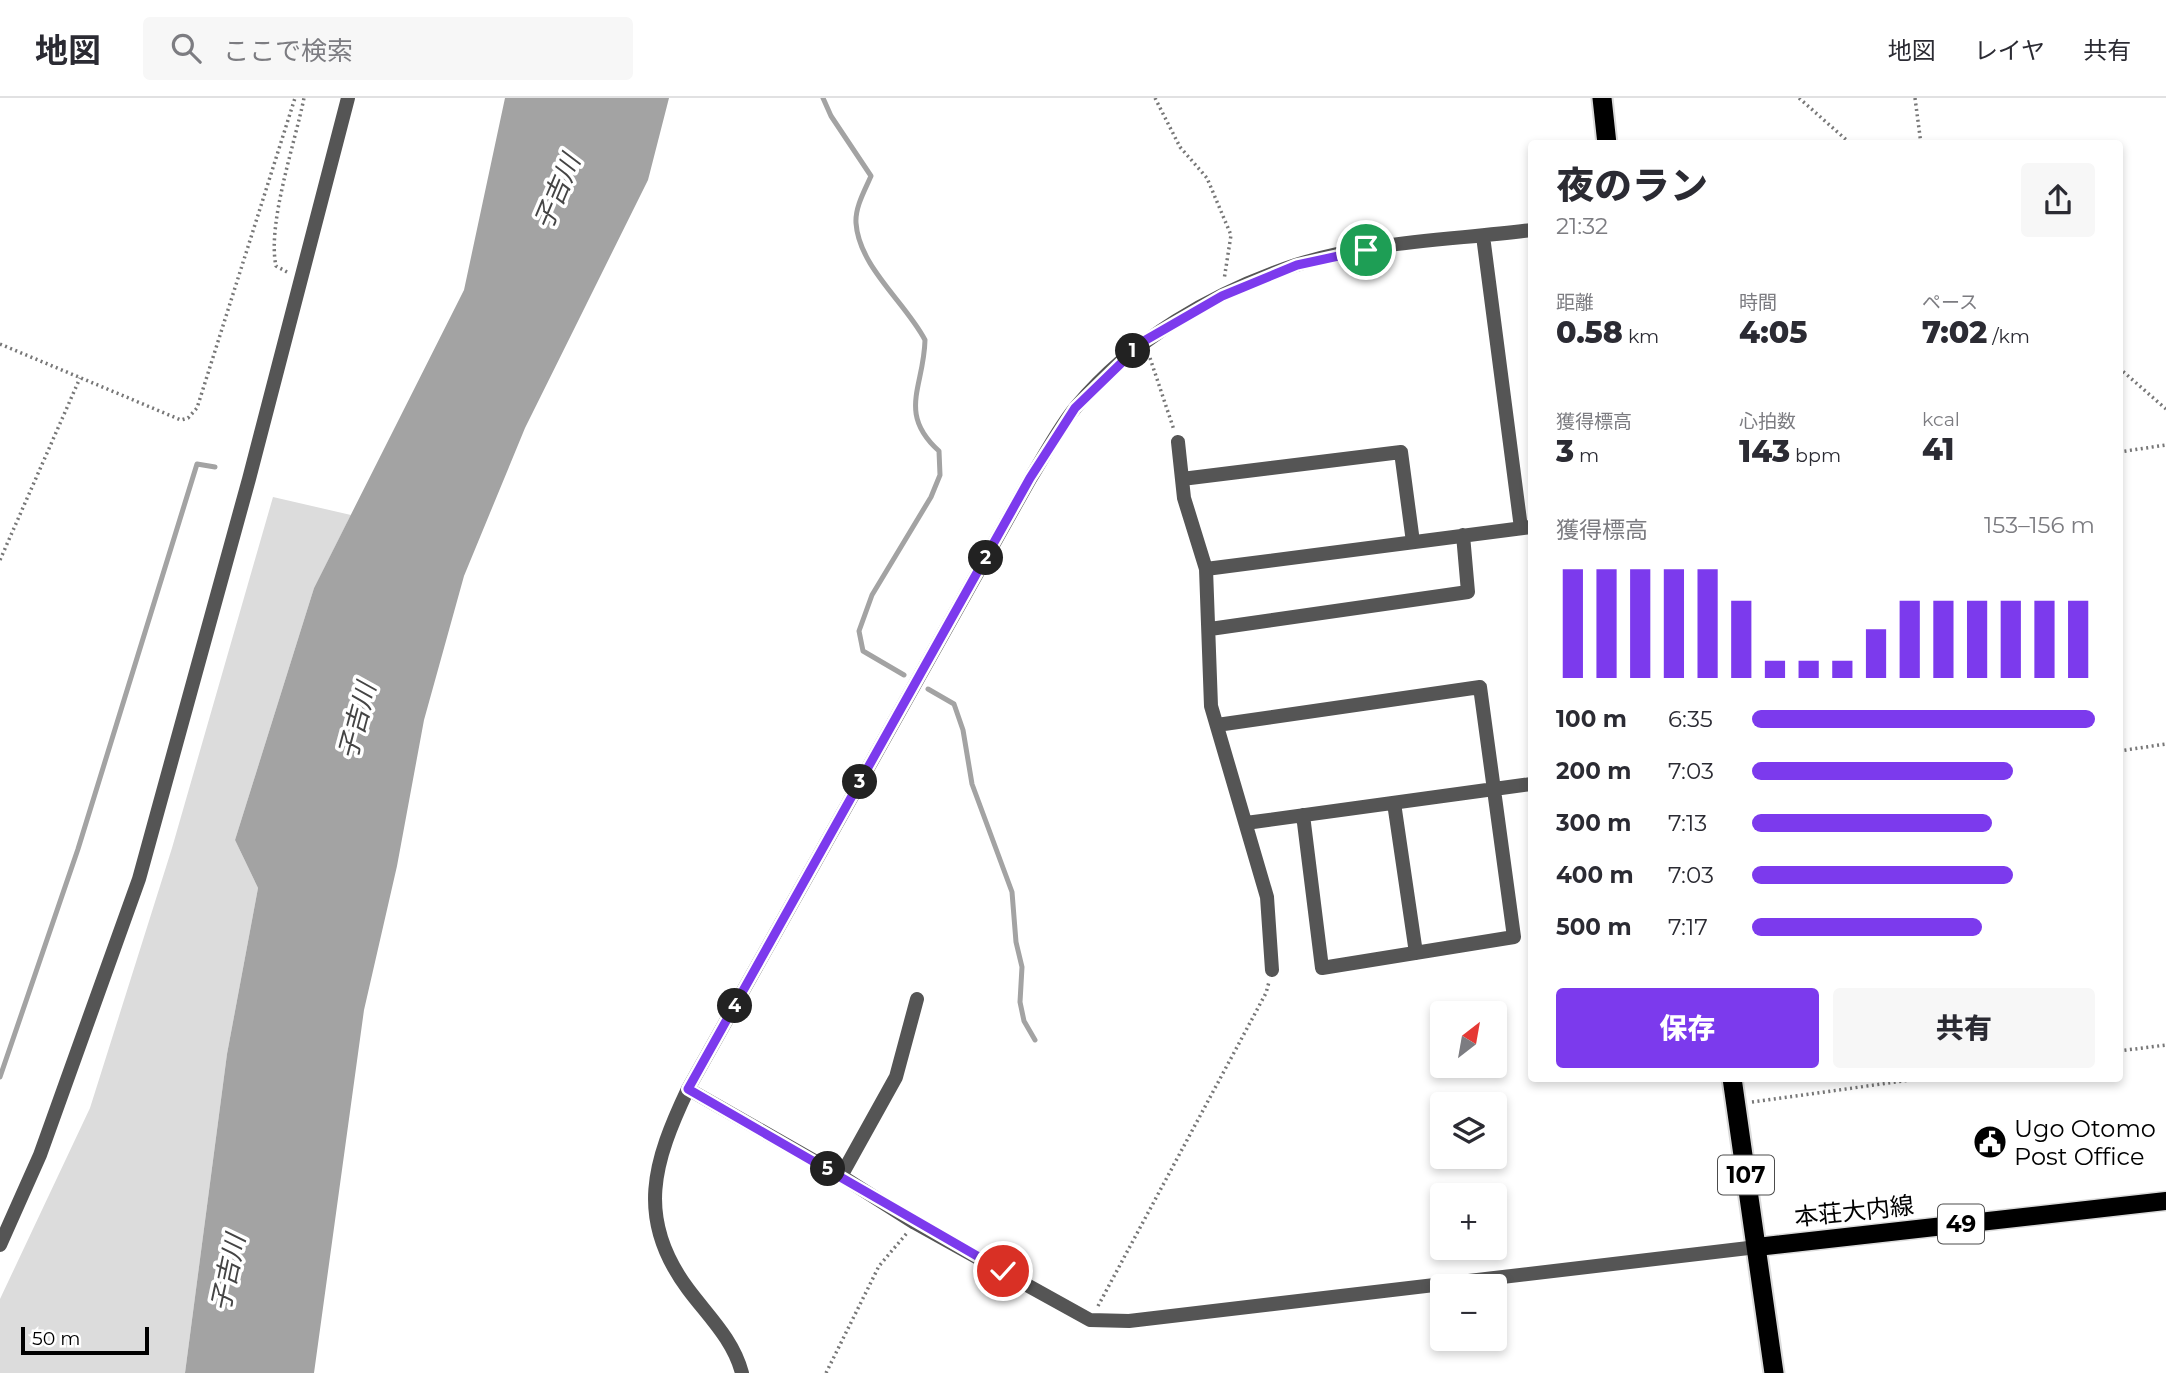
<!DOCTYPE html>
<html lang="ja">
<head>
<meta charset="utf-8">
<style>
  body { margin:0; font-family:Montserrat,"Noto Sans JP",sans-serif; background:#f7f7f7; color:#2b2b33; height:100vh; display:flex; flex-direction:column; font-size:26px; white-space:nowrap }
  * { box-sizing:border-box; margin:0 }
  p { font-size:23px; color:#7c7c81 }
  .icon { flex:none; width:38px; height:38px; fill:none; stroke:currentColor; stroke-width:2; stroke-linecap:round; stroke-linejoin:round }
  .map { position:relative; flex:1; overflow:hidden }
  .side { position:absolute; left:1528px; top:42px; width:595px; height:942px; display:flex; flex-direction:column; background:#fff; border-radius:7px; box-shadow:0 4px 10px #0003 }
  .side>* { flex:none }
  .needle { width:46px; rotate:31deg }
  .buttons { position:absolute; left:1430px; top:903px; display:grid; gap:14px }
  .buttons a { display:grid; place-items:center; width:77px; height:77px; border-radius:7px; background:#fff; box-shadow:0 4px 10px #0003; font-size:35px }
  .scale { position:absolute; left:21px; bottom:18px; width:128px; box-sizing:border-box; padding-left:7px; border:4px solid #000; border-top:0; font-size:19px; line-height:24px; white-space:nowrap; color:#000; -webkit-text-stroke:5px #fff; paint-order:stroke }
  .pin { position:absolute; display:grid; place-items:center; width:60px; height:60px; color:#fff; margin:-30px; border:4px solid #fff; border-radius:50%; box-shadow:0 2px 7px #0007 }
  .km { position:absolute; width:35px; height:35px; margin:-18px; border-radius:50%; background:#222; color:#fff; font-size:19px; line-height:35px; text-align:center }
  .round { display:grid; place-items:center; flex:none; width:74px; height:74px; border-radius:7px; background:#f7f7f7 }
  .headline { display:flex; align-items:center; justify-content:space-between; height:119px; padding:0 28px }
  h1 { font-size:38px; font-weight:800; line-height:52px }
  .stats { display:grid; grid-template-columns:repeat(3,1fr); gap:10px; height:119px; padding:7px 28px }
  .stats div { display:grid; align-content:center }
  .stats b { font-size:30px; font-weight:800 }
  .stats small { font-size:19px; font-weight:400 }
  .stats p { font-size:19px }
  .chart { height:196px; padding:14px 28px }
  .chart p { display:flex; justify-content:space-between }
  .chart svg { width:100%; height:126px; margin-top:7px; stroke:#7c3aed; stroke-width:6 }
  .primary-button { display:flex; gap:14px; margin-top:auto; padding:14px 28px }
  .primary-button a { flex:1; height:80px; border-radius:7px; background:#7c3aed; color:#fff; font-size:28px; font-weight:800; line-height:80px; text-align:center }
  .primary-button a+a { background:#f7f7f7; color:#2b2b33 }
  ul { padding:0 28px; list-style:none; font-size:23px }
  li { display:grid; grid-template-columns:112px 84px 1fr; align-items:center; height:52px }
  li i { height:18px; border-radius:9px; background:#7c3aed }
  header { display:flex; align-items:center; gap:42px; box-sizing:border-box; height:98px; padding:0 35px; background:#fff; border-bottom:2px solid #e1e1e2 }
  header strong { font-size:33px }
  nav { display:flex; gap:38px; margin-inline-start:auto; font-size:24px }
  .search { width:490px; height:63px; background:#f7f7f7; display:flex; align-items:center; gap:18px; box-sizing:border-box; padding:0 24px; border-radius:7px; color:#7c7c81; font-size:26px }
  .map>svg:first-child { display:block }
  .green { fill:#dcdcdc }
  .water { fill:#a3a3a3 }
  .lines { fill:none; stroke-linecap:round; stroke-linejoin:round }
  .stream { stroke:#a3a3a3; stroke-width:5 }
  .primary-casing { stroke:#dbdbdb; stroke-width:21 }
  .trunk-casing { stroke:#dbdbdb; stroke-width:23 }
  .path { stroke:#777; stroke-width:3.5; stroke-dasharray:2 3.5; stroke-linecap:butt }
  .minor { stroke:#555; stroke-width:14 }
  .primary { stroke:#000; stroke-width:18 }
  .trunk { stroke:#000; stroke-width:19 }
  .route-casing { stroke:#fff; stroke-width:14 }
  .route { stroke:#7c3aed; stroke-width:9 }
  .labels { text-anchor:middle; dominant-baseline:central; stroke-width:7; stroke-linejoin:round; paint-order:stroke }
  .shield { fill:#fff; stroke:#4c4c4c; stroke-width:2 }
  .shield-label { font-size:23px; font-weight:bold; fill:#000 }
  .poi-label { font-size:24px; fill:#000; stroke:#fff; text-anchor:start }
  .street-label { font-size:24px; fill:#000; stroke:#fff }
  .water-label { font-size:26px; font-style:italic; fill:#444; stroke:#fff }
</style>
</head>
<body>
<header>
<strong>地図</strong>
<div class="search"><svg class="icon" aria-label="search" viewBox="0 0 24 24"><circle cx="10" cy="10" r="6"/><path d="M15 15l6 6"/></svg>ここで検索</div>
<nav><a>地図</a><a>レイヤ</a><a>共有</a></nav>
</header>
<div class="map">
<svg width="2166" height="1275" viewBox="0 0 2166 1275">
  <rect width="100%" height="100%" fill="#fff"/>
  <path class="green" d="M 273,399 L 351,417 L 314,490 L 235,742 L 258,790 L 227,956 L 185,1275 L 0,1275 L 0,1201 L 90,1010 L 172,750 Z"/>
  <path class="water" d="M 505,0 L 669,0 L 648,82 L 525,330 L 464,478 L 424,622 L 397,768 L 364,912 L 314,1275 L 185,1275 L 227,956 L 258,790 L 235,742 L 314,490 L 464,192 Z"/>
  <g class="lines">
    <path class="stream" d="M 823,0 L 831,18 L 871,78 C 865,92 855,109 856,125 C 859,169 906,205 925,242 C 924,289 897,315 939,353 L 940,377 L 931,399 L 872,497 L 859,533 L 863,553 L 904,577
      M 928,591 L 954,606 L 963,632 L 972,686 L 1012,794 L 1016,844 L 1022,869 L 1020,904 L 1024,923 L 1035,942
      M 0,979 L 78,751 L 197,366 L 215,369"/>
    <defs>
      <path id="primary" d="M 1757,1149 L 2166,1103"/>
      <path id="trunk" d="M 1602,0 L 1607,46
        M 1732,980 L 1774,1275"/>
    </defs>
    <use href="#primary" class="primary-casing"/>
    <use href="#trunk" class="trunk-casing"/>
    <path class="path" d="M 1155,0 L 1180,49 L 1207,80 L 1231,137 L 1224,182
      M 1799,0 L 1851,46
      M 1915,0 L 1921,46
      M 287,174 L 276,168 C 267,126 295,45 304,0
      M 0,246 L 181,322 L 188,320 L 197,310 L 295,0
      M 1150,260 L 1174,332
      M 2119,270 L 2166,311
      M 2119,354 L 2166,347
      M 0,462 L 80,280
      M 2119,653 L 2166,646
      M 2119,953 L 2166,947
      M 1752,1004 L 1925,980
      M 1098,1208 L 1266,895 L 1269,884
      M 826,1275 L 879,1168 L 907,1135"/>
    <path class="minor" d="M 1483,138 L 1521,430
      M 1178,344 L 1184,400 L 1206,471 L 1211,608 L 1267,799 L 1272,872
      M 1182,381 L 1401,354 L 1413,444
      M 1206,471 L 1531,429
      M 1210,531 L 1468,494 L 1463,437
      M 1217,627 L 1480,589 L 1514,839 L 1322,870 L 1303,717
      M 1394,705 L 1416,855
      M 1246,725 L 1531,686
      M 688,991 L 841,1078 L 915,1125 L 1090,1222 L 1129,1223 L 1757,1149
      M 841,1078 L 896,979 L 917,901
      M 0,1147 L 40,1057 L 139,781 L 249,381 L 348,0
      M 742,1275 C 733,1241 708,1218 688,1191 C 635,1120 654,1063 688,991 L 1030,381 C 1045,357 1058,331 1076,309 C 1133,241 1212,195 1296,167 C 1370,143 1454,142 1531,132"/>
    <use href="#primary" class="primary"/>
    <use href="#trunk" class="trunk"/>
  </g>
  <g class="lines">
    <defs>
      <path id="route" d="M 1003,1173 L 688,991 L 1030,380 L 1075,310 L 1144,243 L 1222,198 L 1297,167 L 1366,152"/>
    </defs>
    <use href="#route" class="route-casing"/>
    <use href="#route" class="route"/>
  </g>
  <defs>
    <symbol id="civic-disc" viewBox="-11 -11 22 22"><circle r="9.5" fill="#000" stroke="#fff"/><path d="M-.6-6.5H3V-4.5H.6V-3L4-1V1h2V6H-6V1h2V-1L-.6-3ZM-1.2 2.5V6h2.4V2.5Z" fill="#fff"/></symbol>
  </defs>
  <g fill-rule="evenodd">
    <use href="#civic-disc" x="1971" y="1025" width="38" height="38"/>
  </g>
  <g class="labels">
    <g class="shield">
      <rect x="1718" y="1057.5" width="56" height="39" rx="5"/>
      <rect x="1938" y="1106.5" width="46" height="39" rx="5"/>
    </g>
    <g class="shield-label">
      <text x="1746" y="1077">107</text>
      <text x="1961" y="1126">49</text>
    </g>
    <g class="poi-label">
      <text x="2014" y="1030">Ugo Otomo<tspan x="2014" dy="28">Post Office</tspan></text>
    </g>
    <g class="street-label">
      <text transform="translate(1854 1113) rotate(-6)">本荘大内線</text>
    </g>
    <g class="water-label">
      <text transform="translate(557 94) rotate(-67)">子吉川</text>
      <text transform="translate(357 623) rotate(-75)">子吉川</text>
      <text transform="translate(228 1175) rotate(-78)">子吉川</text>
    </g>
  </g>
</svg>
<div class="buttons">
<a><svg class="needle" viewBox="-14 -14 28 28"><path d="M0-13l5 13h-10z" fill="#e53935"/><path d="M0 13l5-13h-10z" fill="#7c7c81"/></svg></a>
<a><svg class="icon" aria-label="layers" viewBox="0 0 24 24"><path d="M12 4l9 5-9 5-9-5zM3 14l9 5 9-5"/></svg></a>
<a>+</a>
<a>−</a>
</div>
<div class="scale">50 m</div>
<div class="pin" style="left:1366px;top:152px;background:#1e9e55"><svg class="icon" aria-label="arrive" viewBox="0 0 24 24"><path d="M6 21V4h12l-3 4 3 4H6"/></svg></div>
<div class="pin" style="left:1003px;top:1173px;background:#d93025"><svg class="icon" aria-label="check" viewBox="0 0 24 24"><path d="M5 12l5 5 9-10"/></svg></div>
<b class="km" style="left:1133px;top:253px">1</b>
<b class="km" style="left:986px;top:460px">2</b>
<b class="km" style="left:860px;top:684px">3</b>
<b class="km" style="left:735px;top:908px">4</b>
<b class="km" style="left:828px;top:1071px">5</b>
<section class="side">
<div class="headline"><div><h1>夜のラン</h1><p>21:32</p></div><a class="round"><svg class="icon" aria-label="share" viewBox="0 0 24 24"><path d="M12 15V3M7 8l5-5 5 5M5 13v7h14v-7"/></svg></a></div>
<div class="stats">
<div><p>距離</p><b>0.58<small> km</small></b></div>
<div><p>時間</p><b>4:05</b></div>
<div><p>ペース</p><b>7:02<small> /km</small></b></div>
</div>
<div class="stats">
<div><p>獲得標高</p><b>3<small> m</small></b></div>
<div><p>心拍数</p><b>143<small> bpm</small></b></div>
<div><p>kcal</p><b>41</b></div>
</div>
<div class="chart"><p><span>獲得標高</span>153–156 m</p>
<svg viewBox="0 0 160 44" preserveAspectRatio="none"><path d="M5 44V6M15 44V6M25 44V6M35 44V6M45 44V6M55 44V17M65 44V38M75 44V38M85 44V38M95 44V27M105 44V17M115 44V17M125 44V17M135 44V17M145 44V17M155 44V17"/></svg>
</div>
<ul>
<li><b>100 m</b>6:35<i style="width:100%"></i></li>
<li><b>200 m</b>7:03<i style="width:76%"></i></li>
<li><b>300 m</b>7:13<i style="width:70%"></i></li>
<li><b>400 m</b>7:03<i style="width:76%"></i></li>
<li><b>500 m</b>7:17<i style="width:67%"></i></li>
</ul>
<div class="primary-button"><a>保存</a><a>共有</a></div>
</section>
</div>
</body>
</html>
